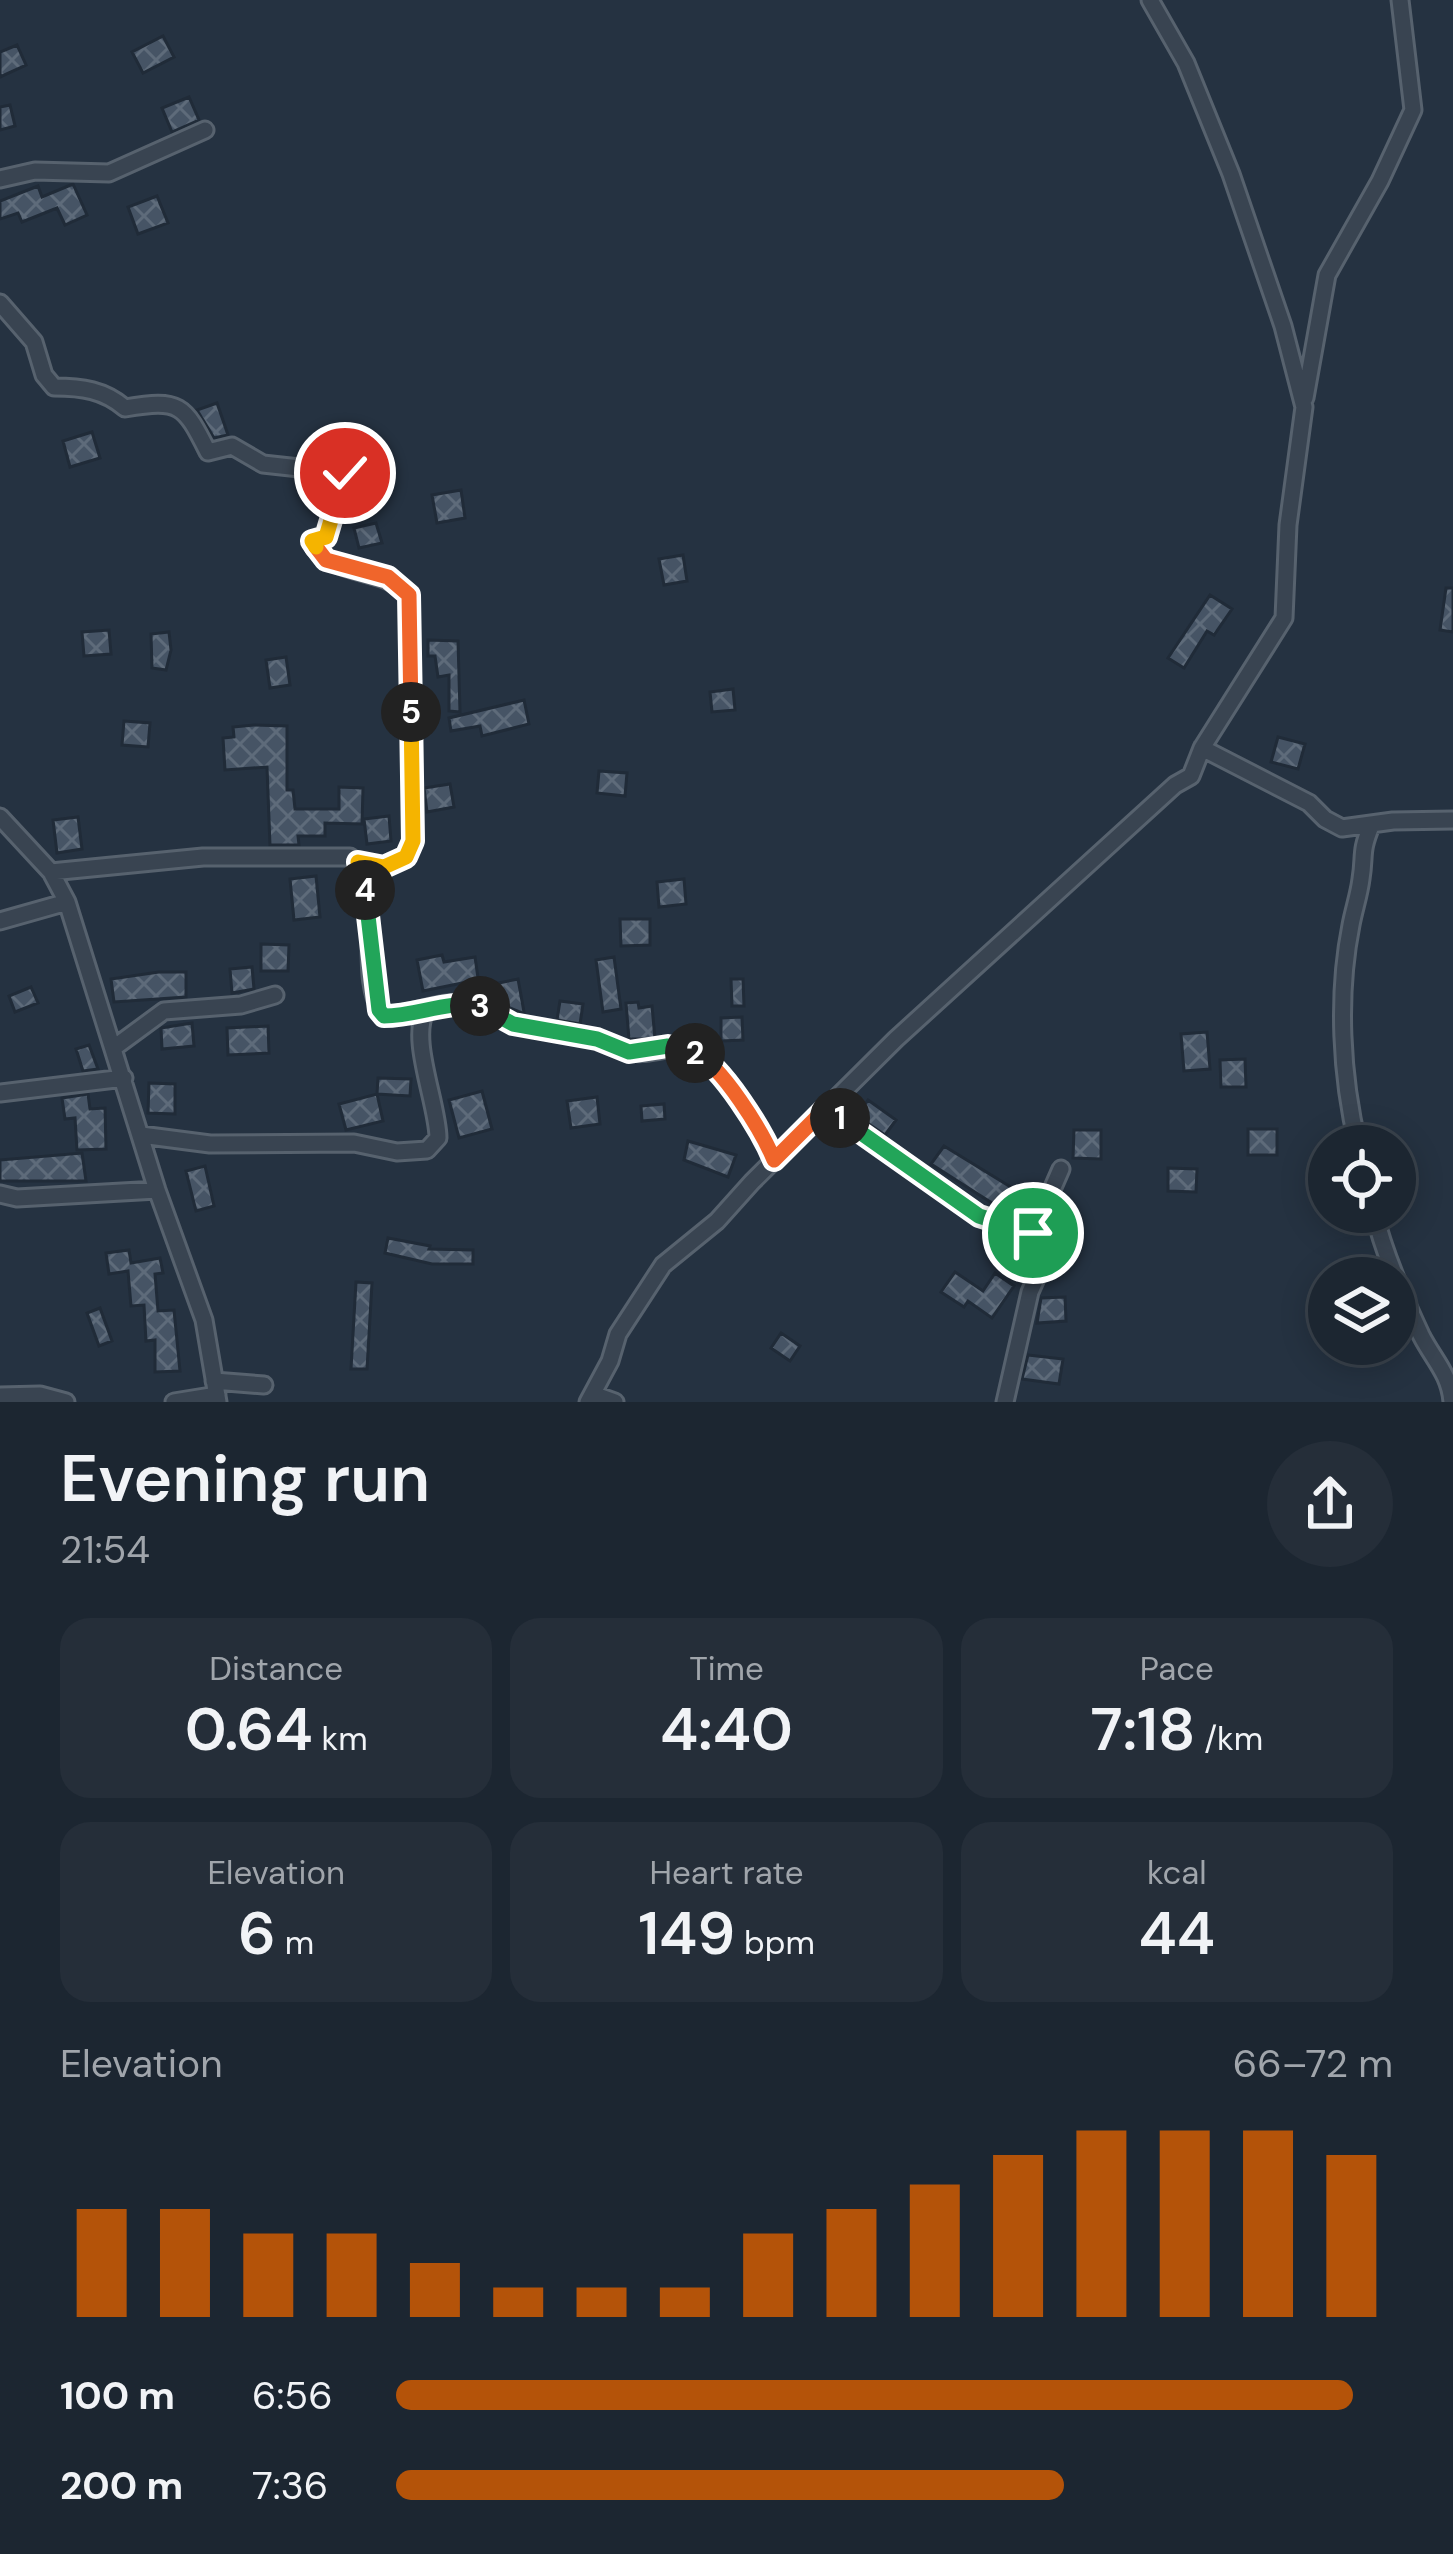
<!DOCTYPE html>
<html lang="en">
<head>
<meta charset="utf-8">
<style>
  body { margin:0; font-family:"DM Sans",sans-serif; background:#252e39; color:#f1f3f6; height:100vh; display:flex; flex-direction:column; font-size:45px; white-space:nowrap }
  * { box-sizing:border-box; margin:0 }
  p { font-size:39px; color:#a0a5ab }
  .icon { flex:none; width:66px; height:66px; fill:none; stroke:currentColor; stroke-width:2; stroke-linecap:round; stroke-linejoin:round }
  .map { position:relative; height:1402px; overflow:hidden }
  .drawer { display:flex; flex-direction:column; background:#1c2631; flex:1 }
  .drawer>* { flex:none }
  .tools { position:absolute; left:1308px; top:1125px; display:grid; gap:24px }
  .tools a { display:grid; place-items:center; width:108px; height:108px; border-radius:50%; background:#1c2631; box-shadow:0 6px 30px #0003,0 0 0 3px #3a434d; font-size:60px }
  .pin { position:absolute; display:grid; place-items:center; width:102px; height:102px; color:#fff; margin:-51px; border:6px solid #fff; border-radius:50%; box-shadow:0 3px 12px #0007 }
  .km { position:absolute; width:60px; height:60px; margin:-30px; border-radius:50%; background:#222; color:#fff; font-size:33px; line-height:60px; text-align:center }
  .round { display:grid; place-items:center; flex:none; width:126px; height:126px; border-radius:63px; background:#252e39 }
  .summary { display:flex; align-items:center; justify-content:space-between; height:204px; padding:0 60px }
  h1 { font-size:66px; font-weight:600; line-height:90px }
  .stats { display:grid; grid-template-columns:repeat(3,1fr); gap:18px; height:204px; padding:12px 60px }
  .stats div { display:grid; align-content:center; border-radius:30px; background:#252e39; text-align:center }
  .stats b { font-size:60px; font-weight:600 }
  .stats small { font-size:33px; font-weight:400 }
  .stats p { font-size:33px }
  .chart { height:336px; padding:24px 60px }
  .chart p { display:flex; justify-content:space-between }
  .chart svg { width:100%; height:216px; margin-top:12px; stroke:#b45309; stroke-width:6 }
  ul { padding:0 60px; list-style:none; font-size:39px }
  li { display:grid; grid-template-columns:192px 144px 1fr; align-items:center; height:90px }
  li i { height:30px; border-radius:15px; background:#b45309 }
  .map>svg:first-child { display:block }
  .building { fill:url(#building-cross-hatch); stroke:#202b38; stroke-width:3 }
  .lines { fill:none; stroke-linecap:round; stroke-linejoin:round }
  .minor-casing { stroke:#57626e; stroke-width:21 }
  .minor { stroke:#394451; stroke-width:15 }
  .split-1-casing { stroke:#fff; stroke-width:24 }
  .split-2-casing { stroke:#fff; stroke-width:24 }
  .split-3-casing { stroke:#fff; stroke-width:24 }
  .split-4-casing { stroke:#fff; stroke-width:24 }
  .split-5-casing { stroke:#fff; stroke-width:24 }
  .split-6-casing { stroke:#fff; stroke-width:24 }
  .split-7-casing { stroke:#fff; stroke-width:24 }
  .split-1 { stroke:#22a559; stroke-width:15 }
  .split-2 { stroke:#f0652b; stroke-width:15 }
  .split-3 { stroke:#22a559; stroke-width:15 }
  .split-4 { stroke:#22a559; stroke-width:15 }
  .split-5 { stroke:#f5b400; stroke-width:15 }
  .split-6 { stroke:#f0652b; stroke-width:15 }
  .split-7 { stroke:#f5b400; stroke-width:15 }
</style>
</head>
<body>
<div class="map">
<svg width="1453" height="1402" viewBox="0 0 1453 1402">
  <defs>
    <pattern id="building-cross-hatch" width="8" height="8" patternUnits="userSpaceOnUse" patternTransform="scale(3)"><rect width="8" height="8" fill="#465465"/><path d="M0 0l8 8M0 8l8-8" fill="none" stroke="#5e6b7a"/></pattern>
  </defs>
  <rect width="100%" height="100%" fill="#253241"/>
  <path class="building" d="M 163,36 L 174,57 L 143,73 L 132,52 Z
    M 17,45 L 26,65 L 0,77 L 0,52 Z
    M 189,97 L 199,120 L 172,132 L 162,108 Z
    M 10,105 L 15,126 L 0,130 L 0,107 Z
    M 73,184 L 87,215 L 65,225 L 57,208 L 22,222 L 18,213 L 0,219 L 0,201 L 38,186 L 42,197 Z
    M 157,196 L 168,223 L 138,234 L 128,207 Z
    M 217,403 L 228,435 L 214,438 L 197,410 Z
    M 92,432 L 100,458 L 70,467 L 63,441 Z
    M 461,490 L 465,518 L 437,523 L 432,495 Z
    M 376,523 L 382,543 L 359,548 L 354,528 Z
    M 683,555 L 687,581 L 664,585 L 659,559 Z
    M 1446,588 L 1453,588 L 1453,632 L 1440,630 Z
    M 1210,595 L 1232,609 L 1214,635 L 1207,631 L 1184,668 L 1168,658 Z
    M 109,630 L 111,654 L 84,656 L 82,632 Z
    M 169,632 L 171,650 L 166,670 L 152,668 L 151,634 Z
    M 428,640 L 458,641 L 460,712 L 449,711 L 449,675 L 438,677 L 435,656 L 428,656 Z
    M 286,657 L 290,685 L 270,688 L 266,660 Z
    M 733,689 L 735,710 L 712,712 L 710,692 Z
    M 524,700 L 529,724 L 482,736 L 480,726 L 451,731 L 449,718 Z
    M 124,721 L 150,723 L 148,747 L 122,745 Z
    M 254,725 L 287,726 L 287,790 L 293,790 L 295,809 L 339,809 L 339,787 L 363,788 L 362,824 L 325,823 L 325,836 L 298,836 L 299,845 L 270,845 L 267,767 L 225,770 L 223,738 L 234,737 L 233,727 Z
    M 1278,737 L 1305,744 L 1298,769 L 1271,762 Z
    M 599,771 L 627,773 L 625,796 L 597,793 Z
    M 450,784 L 454,807 L 427,812 L 424,788 Z
    M 389,816 L 391,841 L 367,844 L 364,819 Z
    M 78,817 L 82,849 L 57,853 L 53,820 Z
    M 316,876 L 320,917 L 294,920 L 290,879 Z
    M 684,879 L 686,904 L 659,907 L 657,882 Z
    M 620,919 L 650,919 L 650,945 L 621,946 Z
    M 261,944 L 289,945 L 288,971 L 261,971 Z
    M 442,955 L 444,962 L 475,957 L 480,992 L 464,992 L 462,983 L 423,991 L 417,960 Z
    M 614,957 L 621,1009 L 603,1012 L 596,960 Z
    M 252,967 L 254,989 L 232,993 L 230,969 Z
    M 159,972 L 186,972 L 186,997 L 114,1002 L 111,979 Z
    M 518,979 L 524,1012 L 522,1013 L 498,1003 L 494,984 Z
    M 731,979 L 743,979 L 744,1006 L 732,1006 Z
    M 31,987 L 38,1003 L 15,1012 L 9,996 Z
    M 560,1001 L 583,1004 L 580,1024 L 557,1020 Z
    M 638,1002 L 639,1008 L 652,1006 L 655,1039 L 629,1039 L 626,1003 Z
    M 742,1017 L 743,1040 L 721,1041 L 721,1018 Z
    M 192,1023 L 194,1046 L 162,1049 L 161,1028 Z
    M 268,1026 L 269,1053 L 228,1055 L 227,1028 Z
    M 1207,1032 L 1210,1069 L 1184,1071 L 1181,1034 Z
    M 89,1045 L 98,1069 L 83,1071 L 76,1049 Z
    M 1245,1059 L 1246,1087 L 1221,1087 L 1220,1060 Z
    M 378,1078 L 411,1079 L 410,1096 L 377,1094 Z
    M 149,1083 L 175,1084 L 175,1114 L 148,1113 Z
    M 482,1091 L 492,1129 L 459,1138 L 449,1100 Z
    M 88,1094 L 90,1109 L 105,1108 L 106,1149 L 77,1150 L 75,1118 L 65,1119 L 62,1098 Z
    M 377,1094 L 383,1121 L 346,1130 L 339,1104 Z
    M 597,1097 L 600,1124 L 571,1128 L 567,1101 Z
    M 868,1100 L 896,1120 L 885,1135 L 857,1116 Z
    M 664,1104 L 665,1119 L 642,1121 L 641,1106 Z
    M 1248,1129 L 1277,1129 L 1277,1155 L 1248,1155 Z
    M 1074,1130 L 1101,1130 L 1101,1159 L 1073,1158 Z
    M 688,1141 L 736,1155 L 728,1177 L 684,1160 Z
    M 944,1146 L 1019,1192 L 1006,1212 L 931,1164 Z
    M 82,1153 L 86,1181 L 0,1181 L 0,1160 Z
    M 205,1166 L 214,1206 L 196,1211 L 186,1171 Z
    M 1168,1168 L 1197,1169 L 1196,1192 L 1168,1191 Z
    M 388,1238 L 430,1246 L 429,1249 L 473,1250 L 473,1264 L 432,1264 L 385,1253 Z
    M 129,1250 L 131,1263 L 160,1258 L 163,1273 L 155,1274 L 158,1311 L 174,1310 L 180,1371 L 155,1372 L 155,1340 L 146,1341 L 144,1305 L 131,1306 L 128,1271 L 109,1274 L 106,1253 Z
    M 955,1272 L 983,1291 L 995,1273 L 1014,1286 L 992,1318 L 968,1301 L 964,1307 L 941,1292 Z
    M 356,1282 L 372,1283 L 367,1369 L 351,1369 Z
    M 1065,1297 L 1066,1321 L 1037,1323 L 1041,1298 Z
    M 100,1308 L 112,1341 L 99,1346 L 87,1313 Z
    M 781,1333 L 800,1346 L 790,1361 L 771,1348 Z
    M 1028,1355 L 1063,1359 L 1059,1384 L 1022,1379 Z"/>
  <g class="lines">
    <defs>
      <path id="minor" d="M 1150,0 L 1186,63 L 1231,174 L 1283,326 L 1304,407 L 1288,525 L 1284,618 L 1202,748
        M 0,179 L 35,171 L 109,173 L 205,130
        M 0,303 L 34,342 L 44,375 L 54,387 C 82,387 104,390 125,408 C 180,399 184,404 208,452 L 232,446 L 263,464 L 345,473 L 326,537 L 312,541 C 336,581 376,563 409,595 L 413,841 L 406,857 L 384,867 L 358,863
        M 1305,398 L 1327,275 L 1380,181 L 1413,110 L 1400,0
        M 0,817 L 51,872 L 67,902 L 157,1190 L 204,1320 L 218,1402
        M 51,872 L 203,857 L 350,857 C 388,887 354,978 384,1015 C 410,1016 433,1003 458,1003 C 482,1004 495,1019 518,1024 C 545,1031 574,1034 601,1040 C 610,1042 617,1048 626,1051 C 652,1058 671,1040 699,1054 C 723,1066 764,1135 774,1159
        M 0,921 L 67,902
        M 115,1047 L 164,1011 L 241,1005 L 275,995
        M 0,1093 L 124,1078
        M 826,1108 L 979,1216 L 1033,1233
        M 141,1135 L 210,1144 L 354,1143 L 397,1152 L 427,1150 L 438,1138 C 438,1104 408,1036 427,1009
        M 1358,1146 C 1341,1076 1337,995 1351,925 C 1354,909 1359,895 1361,879 C 1365,854 1360,853 1371,826
        M 0,1194 L 17,1198 L 157,1190
        M 1374,1212 C 1384,1254 1403,1296 1421,1335 C 1433,1359 1450,1374 1452,1402
        M 214,1381 L 264,1385
        M 593,1394 L 615,1402
        M 0,1396 L 40,1395 L 66,1402
        M 174,1402 L 217,1395
        M 588,1402 L 610,1361 L 618,1334 L 663,1265 L 717,1221 L 752,1182 L 896,1039 L 1175,785 L 1191,776 L 1202,748 L 1309,803 L 1325,819 L 1342,828 L 1393,821 L 1453,820
        M 1005,1402 L 1030,1292 L 1039,1272 L 1033,1233 L 1061,1169"/>
    </defs>
    <use href="#minor" class="minor-casing"/>
    <use href="#minor" class="minor"/>
  </g>
  <g class="lines">
    <defs>
      <path id="split-1" d="M 840,1118 L 979,1216 L 1033,1233"/>
      <path id="split-2" d="M 695,1053 C 722,1066 762,1131 774,1160 L 826,1108 L 840,1118"/>
      <path id="split-3" d="M 480,1006 L 513,1024 L 597,1039 L 629,1052 L 668,1046 L 695,1053"/>
      <path id="split-4" d="M 365,890 L 379,1010 L 384,1016 C 418,1016 446,1000 480,1006"/>
      <path id="split-5" d="M 365,890 L 358,862 L 384,867 L 406,857 L 413,841 L 411,712"/>
      <path id="split-6" d="M 316,547 L 326,560 L 388,577 L 409,595 L 411,712"/>
      <path id="split-7" d="M 316,547 L 312,541 L 326,537 L 345,473"/>
    </defs>
    <use href="#split-1" class="split-1-casing"/>
    <use href="#split-2" class="split-2-casing"/>
    <use href="#split-3" class="split-3-casing"/>
    <use href="#split-4" class="split-4-casing"/>
    <use href="#split-5" class="split-5-casing"/>
    <use href="#split-6" class="split-6-casing"/>
    <use href="#split-7" class="split-7-casing"/>
    <use href="#split-1" class="split-1"/>
    <use href="#split-2" class="split-2"/>
    <use href="#split-3" class="split-3"/>
    <use href="#split-4" class="split-4"/>
    <use href="#split-5" class="split-5"/>
    <use href="#split-6" class="split-6"/>
    <use href="#split-7" class="split-7"/>
  </g>
</svg>
<div class="tools">
<a><svg class="icon" aria-label="locate" viewBox="0 0 24 24"><circle cx="12" cy="12" r="6"/><path d="M12 2v4M12 18v4M2 12h4M18 12h4"/></svg></a>
<a><svg class="icon" aria-label="layers" viewBox="0 0 24 24"><path d="M12 4l9 5-9 5-9-5zM3 14l9 5 9-5"/></svg></a>
</div>
<div class="pin" style="left:1033px;top:1233px;background:#1e9e55"><svg class="icon" aria-label="arrive" viewBox="0 0 24 24"><path d="M6 21V4h12l-3 4 3 4H6"/></svg></div>
<div class="pin" style="left:345px;top:473px;background:#d93025"><svg class="icon" aria-label="check" viewBox="0 0 24 24"><path d="M5 12l5 5 9-10"/></svg></div>
<b class="km" style="left:840px;top:1118px">1</b>
<b class="km" style="left:695px;top:1053px">2</b>
<b class="km" style="left:480px;top:1006px">3</b>
<b class="km" style="left:365px;top:890px">4</b>
<b class="km" style="left:411px;top:712px">5</b>
</div>
<section class="drawer">
<div class="summary"><div><h1>Evening run</h1><p>21:54</p></div><a class="round"><svg class="icon" aria-label="share" viewBox="0 0 24 24"><path d="M12 15V3M7 8l5-5 5 5M5 13v7h14v-7"/></svg></a></div>
<div class="stats">
<div><p>Distance</p><b>0.64<small> km</small></b></div>
<div><p>Time</p><b>4:40</b></div>
<div><p>Pace</p><b>7:18<small> /km</small></b></div>
</div>
<div class="stats">
<div><p>Elevation</p><b>6<small> m</small></b></div>
<div><p>Heart rate</p><b>149<small> bpm</small></b></div>
<div><p>kcal</p><b>44</b></div>
</div>
<div class="chart"><p><span>Elevation</span>66–72 m</p>
<svg viewBox="0 0 160 44" preserveAspectRatio="none"><path d="M5 44V22M15 44V22M25 44V27M35 44V27M45 44V33M55 44V38M65 44V38M75 44V38M85 44V27M95 44V22M105 44V17M115 44V11M125 44V6M135 44V6M145 44V6M155 44V11"/></svg>
</div>
<ul>
<li><b>100 m</b>6:56<i style="width:96%"></i></li>
<li><b>200 m</b>7:36<i style="width:67%"></i></li>
</ul>
</section>
</body>
</html>
